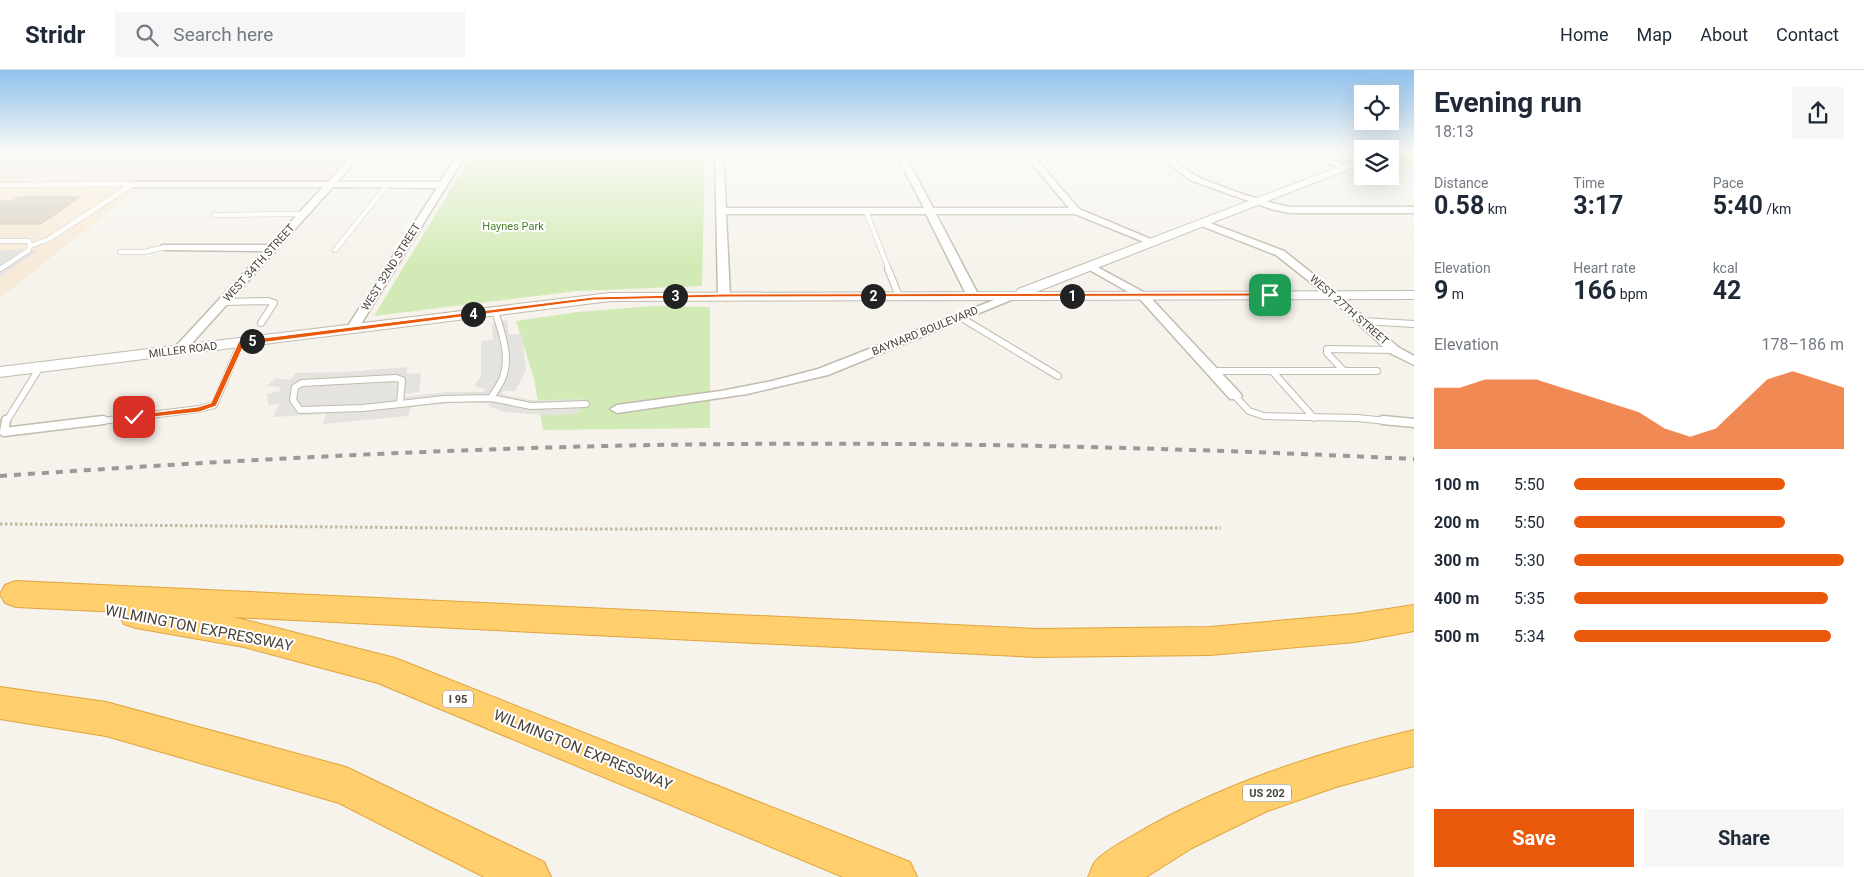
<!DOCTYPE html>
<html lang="en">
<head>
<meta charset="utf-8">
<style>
  body { margin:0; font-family:Roboto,sans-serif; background:#f6f6f7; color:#1f2937; height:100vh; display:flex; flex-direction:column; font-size:19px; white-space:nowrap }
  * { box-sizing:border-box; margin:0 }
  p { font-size:16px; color:#747a83 }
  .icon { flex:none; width:28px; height:28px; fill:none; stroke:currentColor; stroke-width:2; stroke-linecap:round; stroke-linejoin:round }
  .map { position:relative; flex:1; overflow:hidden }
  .sheet { display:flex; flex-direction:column; background:#fff; width:450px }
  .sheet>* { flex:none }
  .buttons { position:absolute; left:1354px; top:15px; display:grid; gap:10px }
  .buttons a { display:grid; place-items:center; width:45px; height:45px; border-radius:0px; background:#fff; box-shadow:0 5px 20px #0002; font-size:25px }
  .pin { position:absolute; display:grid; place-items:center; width:42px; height:42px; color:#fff; margin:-21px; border-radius:10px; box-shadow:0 2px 8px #0006 }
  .km { position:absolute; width:25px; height:25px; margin:-12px; border-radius:50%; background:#222; color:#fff; font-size:14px; line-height:25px; text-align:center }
  .round { display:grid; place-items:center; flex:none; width:52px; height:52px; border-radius:0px; background:#f6f6f7 }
  .summary { display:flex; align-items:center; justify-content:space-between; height:85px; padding:0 20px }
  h1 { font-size:28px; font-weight:700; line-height:38px }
  .stats { display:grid; grid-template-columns:repeat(3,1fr); gap:8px; height:85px; padding:5px 20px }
  .stats div { display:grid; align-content:center }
  .stats b { font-size:25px; font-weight:700 }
  .stats small { font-size:14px; font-weight:400 }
  .stats p { font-size:14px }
  .chart { height:140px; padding:10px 20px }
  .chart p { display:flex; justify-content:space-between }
  .chart svg { width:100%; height:90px; margin-top:5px; fill:#ea580c; opacity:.7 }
  .cta { display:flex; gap:10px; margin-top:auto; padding:10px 20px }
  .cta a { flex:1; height:58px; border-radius:0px; background:#ea580c; color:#fff; font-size:20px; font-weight:700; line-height:58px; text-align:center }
  .cta a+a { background:#f6f6f7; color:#1f2937 }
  ul { padding:0 20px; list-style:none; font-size:16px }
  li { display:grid; grid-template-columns:80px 60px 1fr; align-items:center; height:38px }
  li i { height:12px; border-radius:6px; background:#ea580c }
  header { display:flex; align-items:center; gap:30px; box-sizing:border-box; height:70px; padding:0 25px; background:#fff; border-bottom:1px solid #e0e1e3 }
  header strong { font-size:24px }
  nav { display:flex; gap:28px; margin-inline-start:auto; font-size:18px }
  .search { width:350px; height:45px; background:#f6f6f7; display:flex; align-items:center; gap:12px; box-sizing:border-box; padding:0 18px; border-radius:0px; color:#747a83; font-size:19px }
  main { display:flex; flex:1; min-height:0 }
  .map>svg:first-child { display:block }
  .commercial { fill:#f7ead8 }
  .education { fill:#efe8d6 }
  .green { fill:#d2eab5 }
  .parking { fill:#e5e3e0 }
  .building { fill:#d8cfc1; stroke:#d3c7b4 }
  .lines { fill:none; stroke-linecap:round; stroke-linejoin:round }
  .service-far2-casing { stroke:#c2bbae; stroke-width:5.5 }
  .service-far1-casing { stroke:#c2bbae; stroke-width:8 }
  .service-casing { stroke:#c2bbae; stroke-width:11 }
  .minor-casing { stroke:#c2bbae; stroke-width:3 }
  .tertiary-casing { stroke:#c2bbae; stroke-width:2 }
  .primary-casing { stroke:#e6c16a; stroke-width:2 }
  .motorway-casing { stroke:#e0a43c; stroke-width:2 }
  .path { stroke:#c4b79f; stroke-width:3; stroke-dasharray:2.5 2.5; stroke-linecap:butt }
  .service-far2 { stroke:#fff; stroke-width:4.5 }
  .service-far1 { stroke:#fff; stroke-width:6 }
  .service { stroke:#fff; stroke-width:8 }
  .minor { fill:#fff; fill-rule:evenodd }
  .tertiary { fill:#fff; fill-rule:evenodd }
  .primary { fill:#ffe39c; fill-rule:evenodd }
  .motorway { fill:#ffcf6e; fill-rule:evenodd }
  .rail { stroke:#9a9a9a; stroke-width:4; stroke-dasharray:7 7; stroke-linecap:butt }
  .route { fill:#ea580c; stroke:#fff }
  .labels { text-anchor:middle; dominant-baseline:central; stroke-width:4; stroke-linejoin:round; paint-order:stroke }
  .far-park-label { font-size:11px; fill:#4a7f2a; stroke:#fff }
  .far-street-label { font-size:11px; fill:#4b4439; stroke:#fff }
  .shield { fill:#fff; stroke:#817c74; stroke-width:1 }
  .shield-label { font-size:11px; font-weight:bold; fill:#4b4439 }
  .near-street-label { font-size:15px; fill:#4b4439; stroke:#fff }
</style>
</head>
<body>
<header>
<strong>Stridr</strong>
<div class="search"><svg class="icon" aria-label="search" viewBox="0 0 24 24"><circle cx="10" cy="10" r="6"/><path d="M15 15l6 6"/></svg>Search here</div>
<nav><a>Home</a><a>Map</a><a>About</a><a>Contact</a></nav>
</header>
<main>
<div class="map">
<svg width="1414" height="807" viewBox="0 0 1414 807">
  <rect width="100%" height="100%" fill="#f6f3ec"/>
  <path class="commercial" d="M 0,118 L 138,118 L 0,228 Z"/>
  <path class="education" d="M 0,83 L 359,83 L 331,114 L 0,115 Z"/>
  <path class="green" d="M 473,83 L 705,83 L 702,216 L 577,221 L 374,246 Z
    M 652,236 L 710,237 L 710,358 L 543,360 L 534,309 L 516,251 L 578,242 Z"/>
  <path class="parking" d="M 0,180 L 39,180 L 0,207 Z
    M 507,250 L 509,264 L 522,264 L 526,300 L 515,321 L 503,321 L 502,323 L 508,326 L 533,330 L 584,329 L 578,343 L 557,345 L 529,344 L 504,342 L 489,336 L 488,333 L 454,333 L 411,337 L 408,346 L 323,354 L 326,344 L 273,347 L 279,334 L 268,335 L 267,324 L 281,321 L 279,317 L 267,316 L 275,308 L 290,310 L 296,303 L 344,302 L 407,297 L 407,304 L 421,303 L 419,322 L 405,324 L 405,327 L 446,322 L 482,322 L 485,319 L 474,316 L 481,306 L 481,271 L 493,270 L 492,253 Z"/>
  <path class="building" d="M 19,127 L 80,127 L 41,154 L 0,154 L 0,131 L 12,131 Z"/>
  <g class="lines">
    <defs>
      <path id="service-far2" d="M 406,96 L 416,83
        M 0,115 L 133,114
        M 866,141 L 889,200
        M 214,145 L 303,144
        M 0,171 L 29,171 L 30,176
        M 335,180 L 388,114
        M 120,182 L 144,182 L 166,177
        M 0,199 L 29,180 L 30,176 L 49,169 L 133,114"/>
      <path id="service-far1" d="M 888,199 L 899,226
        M 223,232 L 268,231 L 274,233 L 261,253
        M 495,241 C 501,261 511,286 503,307 C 500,315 495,321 491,328 L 531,336 L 586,334
        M 960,247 L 1058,306
        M 1362,251 L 1414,254
        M 1212,301 L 1377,301
        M 1272,301 L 1314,348
        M 1344,301 L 1327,283 L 1327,279 L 1394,280
        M 396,308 L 402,310 L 400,334 L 363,338 L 300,340 L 293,330 L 295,317 L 302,313 Z
        M 1235,326 L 1249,341 L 1264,346 L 1357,348 L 1397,352
        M 400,334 L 444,329 L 491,328
        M 6,352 L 40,297
        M 93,352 L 199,339 L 214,335 L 241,273"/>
      <path id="service" d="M 6,350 L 4,362 L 103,350
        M 1383,350 L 1414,353"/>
      <path id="minor" d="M 354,83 L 363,83 L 337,112 L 440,112 L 459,83 L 467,83 L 356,262 L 348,262 L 346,259 L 437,118 L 333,117 L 183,283 L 175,283 L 173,280 L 175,277 L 264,181 L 166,180 L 161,177 L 162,175 L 269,175 L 323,117 L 133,117 L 130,116 L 130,112 L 328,112 Z
        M 715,83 L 723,83 L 726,138 L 924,138 L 896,83 L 904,83 L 933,138 L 1069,138 L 1023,83 L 1031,83 L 1079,139 L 1158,172 L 1153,175 L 1149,174 L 1075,144 L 936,144 L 979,226 L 973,229 L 967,226 L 926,144 L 726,144 L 730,225 L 724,228 L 718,225 Z
        M 1156,83 C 1174,83 1183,100 1198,107 C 1227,119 1259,131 1290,137 L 1414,137 L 1414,143 L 1290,143 L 1271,139 L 1190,110 Z
        M 1298,83 L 1311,83 L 1352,97 L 1345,99 Z
        M 1202,150 L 1284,181 L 1337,223 L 1398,277 L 1414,286 L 1414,295 L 1390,283 L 1329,227 L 1276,185 L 1199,155 L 1197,153 Z
        M 1090,193 L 1147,224 L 1240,323 L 1242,326 L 1240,329 L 1230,329 L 1139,228 L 1086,198 L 1085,196 L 1086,194 Z
        M 1012,223 L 1016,224 L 1018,226 L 1016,228 L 828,305 L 747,324 L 617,343 L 610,339 L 617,335 L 721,321 L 772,311 L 818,299 Z"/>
      <path id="tertiary" d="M 1362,88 L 1362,94 L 1036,222 L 1414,221 L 1414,229 L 610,231 L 0,307 L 0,297 L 610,223 L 1016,222 L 1018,219 Z"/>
      <path id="primary" d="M 1390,83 L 1414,85 L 1414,93 L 1390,88 Z"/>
      <path id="motorway" d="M 16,511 L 1037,559 L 1210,557 L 1355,544 L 1414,535 L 1414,561 L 1355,572 L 1210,585 L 1037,587 L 233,547 L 395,588 L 910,792 L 917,807 L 843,807 L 378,613 L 244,577 L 136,558 L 124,554 L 119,545 L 121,542 L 16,537 L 5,533 L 0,524 L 5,515 Z
        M 0,617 L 106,632 L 346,697 L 544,792 L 551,807 L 484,807 L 339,733 L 106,666 L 0,649 Z
        M 1414,660 L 1414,696 L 1336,717 L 1265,742 L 1192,778 L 1146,807 L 1088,807 C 1090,803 1092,797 1094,793 C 1100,784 1125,770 1134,765 C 1221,714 1316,683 1414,660 Z"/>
    </defs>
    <use href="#service-far2" class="service-far2-casing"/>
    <use href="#service-far1" class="service-far1-casing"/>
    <use href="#service" class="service-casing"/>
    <use href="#minor" class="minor-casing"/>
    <use href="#tertiary" class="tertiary-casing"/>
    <use href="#primary" class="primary-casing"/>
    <use href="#motorway" class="motorway-casing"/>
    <path class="path" d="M 0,454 L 561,459 L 1221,458"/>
    <use href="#service-far2" class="service-far2"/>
    <use href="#service-far1" class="service-far1"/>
    <use href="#service" class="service"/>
    <use href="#minor" class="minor"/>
    <use href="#tertiary" class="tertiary"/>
    <use href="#primary" class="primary"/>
    <use href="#motorway" class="motorway"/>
    <path class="rail" d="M 0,406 C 201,392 402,381 604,376 C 874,370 1144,376 1414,389"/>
  </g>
  <linearGradient id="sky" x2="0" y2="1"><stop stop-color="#8fc1ec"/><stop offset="0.42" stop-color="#fbfaf6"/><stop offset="1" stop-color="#fbfaf6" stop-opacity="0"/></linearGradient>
  <rect width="1414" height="196" fill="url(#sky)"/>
  <path class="route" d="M 1270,223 L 1272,226 L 724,227 L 593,230 L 244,275 L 216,336 L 199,342 L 134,349 L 131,347 L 134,345 L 198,337 L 211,333 L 239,271 L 593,227 L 724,224 Z"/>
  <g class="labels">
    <g class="far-park-label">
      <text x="513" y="156">Haynes Park</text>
    </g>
    <g class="far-street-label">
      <text transform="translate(259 193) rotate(-48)">WEST 34TH STREET</text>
      <text transform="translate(391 197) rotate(-58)">WEST 32ND STREET</text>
      <text transform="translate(1349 240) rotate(41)">WEST 27TH STREET</text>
      <text transform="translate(925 261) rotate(-22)">BAYNARD BOULEVARD</text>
      <text transform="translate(183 280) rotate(-7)">MILLER ROAD</text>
    </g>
    <g class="shield">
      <rect x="443" y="620.5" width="30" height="17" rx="4"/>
      <rect x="1243" y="714.5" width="48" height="17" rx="4"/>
    </g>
    <g class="shield-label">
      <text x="458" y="629">I 95</text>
      <text x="1267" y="723">US 202</text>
    </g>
    <g class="near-street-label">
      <text transform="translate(199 558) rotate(11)">WILMINGTON EXPRESSWAY</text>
      <text transform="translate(583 680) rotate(22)">WILMINGTON EXPRESSWAY</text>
    </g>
  </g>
</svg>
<div class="buttons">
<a><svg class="icon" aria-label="locate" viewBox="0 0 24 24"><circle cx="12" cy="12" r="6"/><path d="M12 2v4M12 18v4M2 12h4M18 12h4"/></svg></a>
<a><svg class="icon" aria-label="layers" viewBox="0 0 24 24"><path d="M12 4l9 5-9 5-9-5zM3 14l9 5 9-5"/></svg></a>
</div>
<div class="pin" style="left:1270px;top:225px;background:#1e9e55"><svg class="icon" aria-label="arrive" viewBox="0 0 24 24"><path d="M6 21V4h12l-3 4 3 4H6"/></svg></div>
<div class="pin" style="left:134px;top:347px;background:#d93025"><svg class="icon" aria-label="check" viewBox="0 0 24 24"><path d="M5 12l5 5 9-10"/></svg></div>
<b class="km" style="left:1072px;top:226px">1</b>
<b class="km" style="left:873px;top:226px">2</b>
<b class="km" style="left:675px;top:226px">3</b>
<b class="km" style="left:473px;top:244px">4</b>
<b class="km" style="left:252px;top:271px">5</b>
</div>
<section class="sheet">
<div class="summary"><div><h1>Evening run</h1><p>18:13</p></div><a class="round"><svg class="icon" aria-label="share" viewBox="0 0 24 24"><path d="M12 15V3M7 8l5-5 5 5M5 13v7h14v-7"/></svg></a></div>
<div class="stats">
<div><p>Distance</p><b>0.58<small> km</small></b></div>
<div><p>Time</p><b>3:17</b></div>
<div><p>Pace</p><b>5:40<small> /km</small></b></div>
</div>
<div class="stats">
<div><p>Elevation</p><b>9<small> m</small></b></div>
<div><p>Heart rate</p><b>166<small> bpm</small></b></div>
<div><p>kcal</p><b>42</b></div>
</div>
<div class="chart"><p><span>Elevation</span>178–186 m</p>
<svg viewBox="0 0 160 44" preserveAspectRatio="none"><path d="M0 44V14L10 14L20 10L30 10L40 10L50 14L60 18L70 22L80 26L90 34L100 38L110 34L120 22L130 10L140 6L150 10L160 14V44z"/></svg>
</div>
<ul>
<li><b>100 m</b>5:50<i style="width:78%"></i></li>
<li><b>200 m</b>5:50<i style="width:78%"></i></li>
<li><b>300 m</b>5:30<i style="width:100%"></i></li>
<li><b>400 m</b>5:35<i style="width:94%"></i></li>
<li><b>500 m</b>5:34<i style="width:95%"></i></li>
</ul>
<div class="cta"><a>Save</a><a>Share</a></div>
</section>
</main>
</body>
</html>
